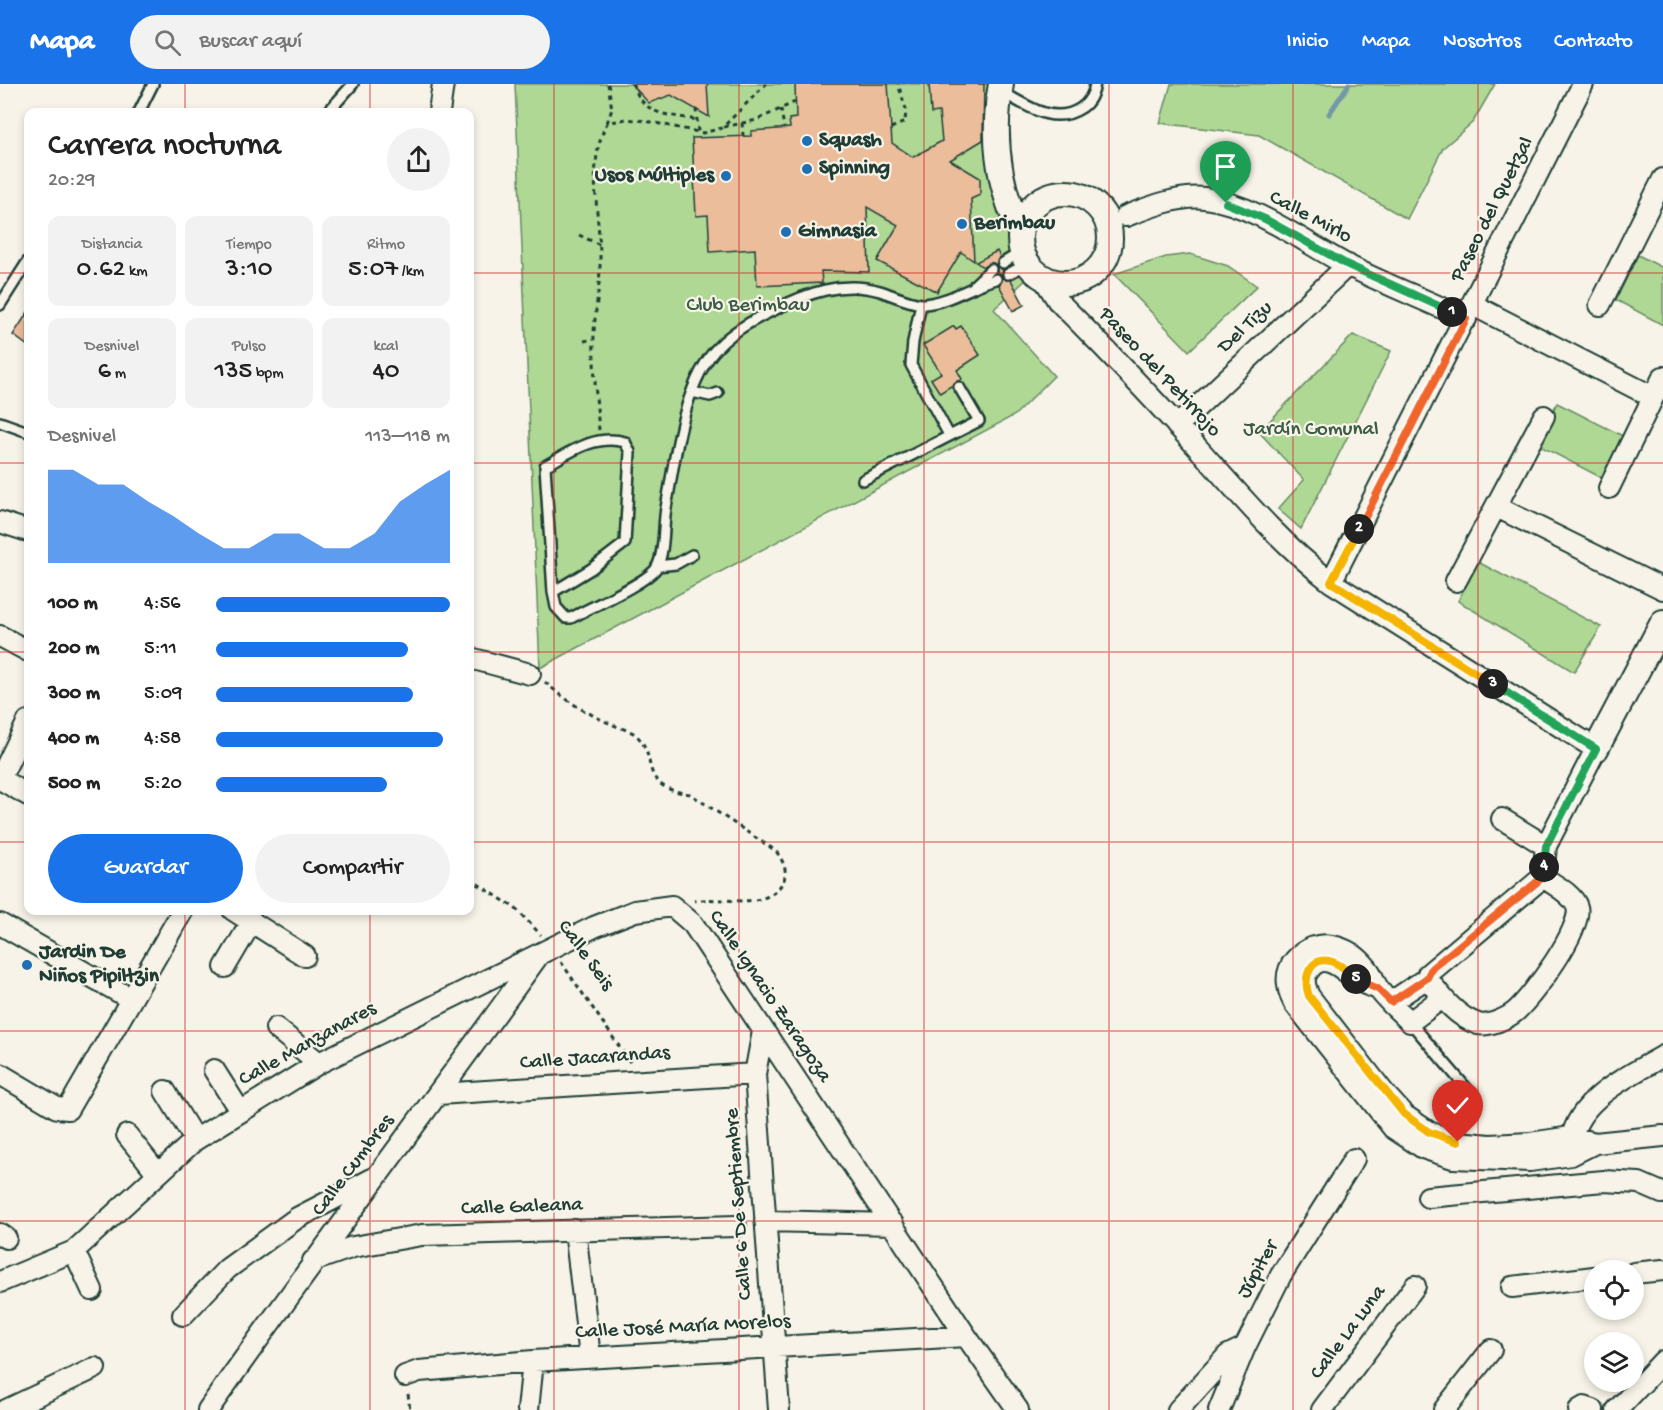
<!DOCTYPE html>
<html lang="es">
<head>
<meta charset="utf-8">
<style>
  body { margin:0; font-family:"Gochi Hand",sans-serif; background:#f2f2f2; color:#222; height:100vh; display:flex; flex-direction:column; font-size:22px; white-space:nowrap }
  * { box-sizing:border-box; margin:0 }
  p { font-size:20px; color:#767676 }
  .icon { flex:none; width:33px; height:33px; fill:none; stroke:currentColor; stroke-width:2; stroke-linecap:round; stroke-linejoin:round }
  .map { position:relative; flex:1; overflow:hidden }
  .sheet { position:absolute; left:24px; top:24px; width:450px; height:807px; display:flex; flex-direction:column; background:#fff; border-radius:12px; box-shadow:0 3px 9px #0003 }
  .sheet>* { flex:none }
  .tools { position:absolute; left:1584px; top:1176px; display:grid; gap:12px }
  .tools a { display:grid; place-items:center; width:60px; height:60px; border-radius:50%; background:#fff; box-shadow:0 3px 9px #0003; font-size:30px }
  .pin { position:absolute; display:grid; place-items:center; width:51px; height:51px; color:#fff; margin:-62px -26px; border-radius:50% 50% 50% 0; rotate:-45deg; box-shadow:0 0 6px #0007 }
  .pin .icon { rotate:45deg }
  .km { position:absolute; width:30px; height:30px; margin:-15px; border-radius:50%; background:#222; color:#fff; font-size:16px; line-height:30px; text-align:center }
  .round { display:grid; place-items:center; flex:none; width:63px; height:63px; border-radius:32px; background:#f2f2f2 }
  .head { display:flex; align-items:center; justify-content:space-between; height:102px; padding:0 24px }
  h1 { font-size:33px; font-weight:600; line-height:45px }
  .metrics { display:grid; grid-template-columns:repeat(3,1fr); gap:9px; height:102px; padding:6px 24px }
  .metrics div { display:grid; align-content:center; border-radius:12px; background:#f2f2f2; text-align:center }
  .metrics b { font-size:26px; font-weight:600 }
  .metrics small { font-size:16px; font-weight:400 }
  .metrics p { font-size:16px }
  .chart { height:168px; padding:12px 24px }
  .chart p { display:flex; justify-content:space-between }
  .chart svg { width:100%; height:108px; margin-top:6px; fill:#1a73e8; opacity:.7 }
  .cta { display:flex; gap:12px; margin-top:auto; padding:12px 24px }
  .cta a { flex:1; height:69px; border-radius:36px; background:#1a73e8; color:#fff; font-size:24px; font-weight:600; line-height:69px; text-align:center }
  .cta a+a { background:#f2f2f2; color:#222 }
  ul { padding:0 24px; list-style:none; font-size:20px }
  li { display:grid; grid-template-columns:96px 72px 1fr; align-items:center; height:45px }
  li i { height:15px; border-radius:8px; background:#1a73e8 }
  header { display:flex; align-items:center; gap:36px; box-sizing:border-box; height:84px; padding:0 30px; background:#1a73e8; color:#fff }
  header strong { font-size:28px }
  nav { display:flex; gap:33px; margin-inline-start:auto; font-size:21px }
  .search { width:420px; height:54px; background:#f2f2f2; display:flex; align-items:center; gap:15px; box-sizing:border-box; padding:0 21px; border-radius:33px; color:#767676; font-size:22px }
  .map>svg:first-child { display:block }
  .green { fill:#afd895; stroke:#678a64; stroke-width:1.5 }
  .lines { fill:none; stroke-linecap:round; stroke-linejoin:round }
  .stream { stroke:#7398a8; stroke-width:5 }
  .building { fill:#ebbd9b; stroke:#1f3d34; stroke-width:1.5 }
  .service-casing { stroke:#1f3d34; stroke-width:14 }
  .minor-casing { stroke:#1f3d34; stroke-width:24 }
  .tertiary-casing { stroke:#1f3d34; stroke-width:28 }
  .path { stroke:#1f3d34; stroke-width:3; stroke-dasharray:4.5 4.5; stroke-linecap:butt }
  .service { stroke:#f7f3e8; stroke-width:9 }
  .minor { stroke:#f7f3e8; stroke-width:20 }
  .tertiary { stroke:#f7f3e8; stroke-width:24 }
  .split-1-casing { stroke:#fff; stroke-width:12 }
  .split-2-casing { stroke:#fff; stroke-width:12 }
  .split-3-casing { stroke:#fff; stroke-width:12 }
  .split-4-casing { stroke:#fff; stroke-width:12 }
  .split-5-casing { stroke:#fff; stroke-width:12 }
  .split-6-casing { stroke:#fff; stroke-width:12 }
  .split-1 { stroke:#22a559; stroke-width:8 }
  .split-2 { stroke:#f0652b; stroke-width:8 }
  .split-3 { stroke:#f5b400; stroke-width:8 }
  .split-4 { stroke:#22a559; stroke-width:8 }
  .split-5 { stroke:#f0652b; stroke-width:8 }
  .split-6 { stroke:#f5b400; stroke-width:8 }
  .grid { fill:none; stroke:#d62828; stroke-width:1.5; stroke-opacity:0.55 }
  .poi-dot { fill:#1f6fb2; stroke:#f7f3e8; stroke-width:2 }
  .labels { text-anchor:middle; dominant-baseline:central; stroke-width:4.5; stroke-linejoin:round; paint-order:stroke }
  .poi-label { font-size:21px; font-weight:bold; fill:#1f3d34; stroke:#f7f3e8; text-anchor:start }
  .street-label { font-size:21px; fill:#1f3d34; stroke:#f7f3e8 }
  .park-label { font-size:21px; fill:#3c5c47; stroke:#f7f3e8 }
</style>
</head>
<body>
<header>
<strong>Mapa</strong>
<div class="search"><svg class="icon" aria-label="search" viewBox="0 0 24 24"><circle cx="10" cy="10" r="6"/><path d="M15 15l6 6"/></svg>Buscar aquí</div>
<nav><a>Inicio</a><a>Mapa</a><a>Nosotros</a><a>Contacto</a></nav>
</header>
<div class="map">
<svg width="1663" height="1326" viewBox="0 0 1663 1326">
  <rect width="100%" height="100%" fill="#f7f3e8"/>
  <filter id="ink" filterUnits="userSpaceOnUse"><feTurbulence type="fractalNoise" baseFrequency=".0167" numOctaves="2"/><feDisplacementMap in="SourceGraphic" scale="12" xChannelSelector="R" yChannelSelector="G"/><feConvolveMatrix kernelMatrix="1 2 1 2 8 2 1 2 1" color-interpolation-filters="sRGB"/></filter>
  <g filter="url(#ink)">
    <path class="green" d="M 515,0 L 998,0 L 1013,171 L 1028,194 L 994,225 L 1054,292 L 1015,331 L 540,584 Z
      M 1171,0 L 1495,0 L 1473,38 L 1443,64 L 1407,135 L 1259,51 L 1160,39 Z
      M 1190,170 L 1228,182 L 1257,202 L 1189,267 L 1114,190 L 1166,173 Z
      M 1638,171 L 1663,184 L 1663,241 L 1616,216 Z
      M 1353,251 L 1391,267 L 1301,445 L 1278,425 L 1304,396 L 1259,348 Z
      M 1557,319 L 1625,353 L 1604,395 L 1536,360 Z
      M 1478,478 L 1601,543 L 1574,588 L 1458,517 Z"/>
    <g class="lines">
      <path class="stream" d="M 1329,30 L 1349,0"/>
    </g>
    <path class="building" d="M 631,0 L 707,0 L 709,33 L 671,11 L 649,19 Z
      M 795,0 L 888,0 L 892,59 L 913,73 L 942,57 L 939,28 L 931,29 L 929,0 L 984,0 L 983,56 L 950,76 L 980,94 L 980,111 L 971,115 L 974,177 L 961,168 L 937,208 L 877,177 L 898,141 L 867,123 L 869,188 L 821,187 L 822,199 L 757,202 L 755,165 L 710,168 L 708,131 L 696,132 L 692,54 L 751,52 L 751,47 L 790,44 L 789,35 L 796,34 Z
      M 997,167 L 1000,173 L 996,180 L 1003,186 L 1002,191 L 997,188 L 997,183 L 993,179 L 983,183 L 976,178 Z
      M 1003,194 L 1011,196 L 1024,221 L 1013,227 L 999,201 Z
      M 28,228 L 28,262 L 13,251 Z
      M 954,242 L 956,245 L 961,242 L 980,271 L 957,286 L 962,295 L 940,309 L 931,295 L 941,289 L 923,261 Z"/>
    <g class="lines">
      <defs>
        <path id="service" d="M 1002,8 C 1027,22 1054,42 1081,24 C 1089,19 1094,9 1095,0
          M 139,28 L 153,0
          M 328,28 L 353,0
          M 1003,179 L 1021,168
          M 1008,190 L 1027,180
          M 975,200 L 991,185
          M 921,220 L 913,258 L 911,281 L 949,351
          M 0,221 L 28,177
          M 692,308 L 710,312 L 718,309
          M 0,338 L 28,348
          M 863,396 L 979,337 L 959,303
          M 657,482 L 676,480 L 692,471
          M 553,508 L 591,485 L 625,459 L 630,368 L 625,358 C 595,350 570,368 545,382 L 553,508 L 556,523 L 566,534 L 571,534 C 589,524 649,498 657,483 C 665,467 663,441 666,424 C 675,376 683,297 719,262 C 733,247 753,236 772,227 C 807,209 842,196 880,207 C 893,211 911,220 924,220 C 947,219 973,201 996,195
          M 1410,938 L 1474,1013"/>
        <path id="minor" d="M 439,28 L 443,0
          M 1126,132 C 1149,123 1180,111 1205,114 C 1253,120 1304,158 1345,180 C 1384,200 1426,216 1466,235
          M 1044,195 L 1058,217
          M 1062,221 C 1108,267 1153,315 1197,363 C 1240,411 1280,459 1331,498 L 1596,665 L 1546,762 L 1543,793 L 1428,890 L 1427,894 C 1440,911 1456,933 1478,940 C 1488,943 1508,934 1516,927 C 1532,913 1584,843 1577,823 C 1573,810 1554,801 1543,793
          M 1473,221 L 1653,313
          M 1600,221 L 1663,95
          M 1177,342 L 1348,181
          M 1609,404 L 1663,293
          M 1497,423 L 1663,505
          M 0,438 L 28,447
          M 1456,497 L 1544,332
          M 1331,498 L 1583,0
          M 0,552 L 28,567
          M 470,574 L 530,590
          M 0,695 L 28,637
          M 0,695 L 28,711
          M 1502,735 L 1546,762
          M 233,826 L 305,872
          M 0,840 L 131,915
          M 225,883 L 252,837
          M 1378,905 C 1371,902 1363,900 1357,896 C 1343,886 1324,865 1309,886 C 1302,894 1305,903 1309,912 L 1385,1010 L 1404,1031 L 1429,1048 L 1458,1058 L 1490,1061 L 1530,1059 L 1571,1053 L 1595,1059
          M 1442,914 L 1410,938 C 1400,927 1386,917 1378,904 C 1374,898 1372,889 1367,884 C 1349,861 1316,851 1295,876 C 1284,889 1287,905 1294,919 L 1393,1044 L 1423,1064 L 1453,1074 L 1530,1077 L 1571,1071 L 1595,1059 L 1663,1052
          M 1391,918 L 1427,894
          M 276,944 L 319,979
          M 763,947 L 755,990 L 779,1326
          M 214,986 L 240,1027
          M 0,990 L 57,1024 L 68,1025 L 183,826
          M 165,1007 L 195,1056
          M 438,1010 L 755,990
          M 127,1051 L 158,1090
          M 1571,1065 C 1570,1018 1629,992 1663,972
          M 1428,1113 L 1604,1097 L 1639,1099 L 1662,1109
          M 765,1137 L 893,1140
          M 575,1146 L 590,1273
          M 0,1150 L 6,1154
          M 74,1167 L 92,1206
          M 313,1177 L 353,1163 L 422,1151 L 736,1142
          M 1634,1189 L 1663,1186
          M 0,1198 L 74,1167 L 195,1056 L 319,979 L 594,843 L 635,827 L 672,822 L 693,840 L 966,1252 L 1018,1326
          M 1512,1203 L 1594,1193
          M 183,1231 L 227,1185 L 297,1134 L 372,1095
          M 405,1292 L 419,1287 L 533,1277 L 966,1252
          M 6,1326 L 95,1284
          M 208,1326 C 315,1173 429,1024 538,872
          M 528,1326 L 533,1277
          M 1178,1326 L 1228,1271 L 1245,1263
          M 1219,1326 L 1245,1263 L 1281,1191 L 1354,1075
          M 1322,1326 L 1415,1202
          M 1444,1326 L 1491,1266
          M 1579,1326 L 1584,1323 L 1593,1326
          M 1617,1326 L 1663,1277"/>
        <path id="tertiary" d="M 1001,0 C 992,50 998,101 1020,147
          M1020 154a45 45 0 1 1 90 0a45 45 0 1 1-90 0Z
          M 1596,665 L 1663,538"/>
      </defs>
      <use href="#service" class="service-casing"/>
      <use href="#minor" class="minor-casing"/>
      <use href="#tertiary" class="tertiary-casing"/>
      <path class="path" d="M 633,0 C 644,33 667,30 697,36
        M 696,25 L 698,48
        M 781,25 L 784,44
        M 607,39 L 612,25 L 608,0
        M 742,39 L 743,52
        M 724,43 L 757,36 L 795,18
        M 891,44 L 905,38 L 906,25 L 898,0
        M 579,151 L 600,161
        M 584,257 L 594,255
        M 599,346 C 596,314 593,281 594,249 C 595,226 600,203 600,180 C 601,133 585,82 607,39 L 626,35 L 646,37 L 703,49 L 722,44 L 766,0
        M 545,598 C 565,616 586,629 611,640 C 619,644 630,646 636,651 C 660,673 635,703 690,710 L 776,767 C 783,777 790,789 781,801 C 761,828 723,811 694,817
        M 470,795 L 515,824 L 541,851
        M 561,878 L 632,981
        M 408,1310 L 410,1326"/>
      <use href="#service" class="service"/>
      <use href="#minor" class="minor"/>
      <use href="#tertiary" class="tertiary"/>
    </g>
  </g>
  <g class="lines" filter="url(#ink)">
    <defs>
      <path id="split-1" d="M 1226,119 L 1265,135 L 1348,181 L 1452,228"/>
      <path id="split-2" d="M 1359,445 L 1466,235 L 1452,228"/>
      <path id="split-3" d="M 1359,445 L 1331,498 L 1493,600"/>
      <path id="split-4" d="M 1493,600 L 1596,665 L 1546,762 L 1544,783"/>
      <path id="split-5" d="M 1356,895 L 1378,905 L 1391,918 L 1427,894 L 1432,884 L 1543,793 L 1544,783"/>
      <path id="split-6" d="M 1356,895 C 1350,890 1344,883 1337,880 C 1313,867 1301,892 1309,912 L 1404,1030 L 1429,1048 L 1458,1058"/>
    </defs>
    <use href="#split-1" class="split-1-casing"/>
    <use href="#split-2" class="split-2-casing"/>
    <use href="#split-3" class="split-3-casing"/>
    <use href="#split-4" class="split-4-casing"/>
    <use href="#split-5" class="split-5-casing"/>
    <use href="#split-6" class="split-6-casing"/>
    <use href="#split-1" class="split-1"/>
    <use href="#split-2" class="split-2"/>
    <use href="#split-3" class="split-3"/>
    <use href="#split-4" class="split-4"/>
    <use href="#split-5" class="split-5"/>
    <use href="#split-6" class="split-6"/>
  </g>
  <path class="grid" d="M 185,0 L 185,28M 370,0 L 370,28M 554,0 L 554,1326M 739,0 L 739,1326M 924,0 L 924,1326M 1109,0 L 1109,1326M 1293,0 L 1293,1326M 1478,0 L 1478,1326M 0,189 L 28,189M 470,189 L 1663,189M 0,379 L 28,379M 470,379 L 1663,379M 0,568 L 28,568M 470,568 L 1663,568M 0,758 L 28,758M 470,758 L 1663,758M 185,826 L 185,1326M 370,826 L 370,1326M 0,947 L 1663,947M 0,1137 L 1663,1137"/>
  <g class="poi-dot">
    <circle cx="807" cy="57" r="6"/>
    <circle cx="807" cy="85" r="6"/>
    <circle cx="726" cy="92" r="6"/>
    <circle cx="962" cy="140" r="6"/>
    <circle cx="786" cy="148" r="6"/>
    <circle cx="27" cy="881" r="6"/>
  </g>
  <g class="labels">
    <g class="poi-label">
      <text x="819" y="57">Squash</text>
      <text x="819" y="85">Spinning</text>
      <text x="714" y="92" text-anchor="end">Usos Múltiples</text>
      <text x="974" y="140">Berimbau</text>
      <text x="798" y="148">Gimnasia</text>
      <text x="39" y="869">Jardin De<tspan x="39" dy="24">Niños Pipiltzin</tspan></text>
    </g>
    <g class="street-label">
      <text transform="translate(1493 126) rotate(-63)">Paseo del Quetzal</text>
      <text transform="translate(1310 134) rotate(28)">Calle Mirlo</text>
      <text transform="translate(1246 244) rotate(-43)">Del Tizu</text>
      <text transform="translate(1159 289) rotate(47)">Paseo del Petirrojo</text>
      <text transform="translate(585 872) rotate(54)">Calle Seis</text>
      <text transform="translate(769 913) rotate(56)">Calle Ignacio Zaragoza</text>
      <text transform="translate(308 961) rotate(-29)">Calle Manzanares</text>
      <text transform="translate(595 975) rotate(-4)">Calle Jacarandas</text>
      <text transform="translate(354 1082) rotate(-53)">Calle Cumbres</text>
      <text transform="translate(740 1120) rotate(-94)">Calle 6 De Septiembre</text>
      <text transform="translate(522 1124) rotate(-2)">Calle Galeana</text>
      <text transform="translate(1259 1186) rotate(-61)">Júpiter</text>
      <text transform="translate(683 1244) rotate(-3)">Calle José María Morelos</text>
      <text transform="translate(1349 1249) rotate(-53)">Calle La Luna</text>
    </g>
    <g class="park-label">
      <text x="748" y="222">Club Berimbau</text>
      <text x="1311" y="346">Jardín Comunal</text>
    </g>
  </g>
</svg>
<div class="tools">
<a><svg class="icon" aria-label="locate" viewBox="0 0 24 24"><circle cx="12" cy="12" r="6"/><path d="M12 2v4M12 18v4M2 12h4M18 12h4"/></svg></a>
<a><svg class="icon" aria-label="layers" viewBox="0 0 24 24"><path d="M12 4l9 5-9 5-9-5zM3 14l9 5 9-5"/></svg></a>
</div>
<div class="pin" style="left:1226px;top:119px;background:#1e9e55"><svg class="icon" aria-label="arrive" viewBox="0 0 24 24"><path d="M6 21V4h12l-3 4 3 4H6"/></svg></div>
<div class="pin" style="left:1458px;top:1058px;background:#d93025"><svg class="icon" aria-label="check" viewBox="0 0 24 24"><path d="M5 12l5 5 9-10"/></svg></div>
<b class="km" style="left:1452px;top:228px">1</b>
<b class="km" style="left:1359px;top:445px">2</b>
<b class="km" style="left:1493px;top:600px">3</b>
<b class="km" style="left:1544px;top:783px">4</b>
<b class="km" style="left:1356px;top:895px">5</b>
<section class="sheet">
<div class="head"><div><h1>Carrera nocturna</h1><p>20:29</p></div><a class="round"><svg class="icon" aria-label="share" viewBox="0 0 24 24"><path d="M12 15V3M7 8l5-5 5 5M5 13v7h14v-7"/></svg></a></div>
<div class="metrics">
<div><p>Distancia</p><b>0.62<small> km</small></b></div>
<div><p>Tiempo</p><b>3:10</b></div>
<div><p>Ritmo</p><b>5:07<small> /km</small></b></div>
</div>
<div class="metrics">
<div><p>Desnivel</p><b>6<small> m</small></b></div>
<div><p>Pulso</p><b>135<small> bpm</small></b></div>
<div><p>kcal</p><b>40</b></div>
</div>
<div class="chart"><p><span>Desnivel</span>113–118 m</p>
<svg viewBox="0 0 160 44" preserveAspectRatio="none"><path d="M0 44V6L10 6L20 12L30 12L40 19L50 25L60 32L70 38L80 38L90 32L100 32L110 38L120 38L130 32L140 19L150 12L160 6V44z"/></svg>
</div>
<ul>
<li><b>100 m</b>4:56<i style="width:100%"></i></li>
<li><b>200 m</b>5:11<i style="width:82%"></i></li>
<li><b>300 m</b>5:09<i style="width:84%"></i></li>
<li><b>400 m</b>4:58<i style="width:97%"></i></li>
<li><b>500 m</b>5:20<i style="width:73%"></i></li>
</ul>
<div class="cta"><a>Guardar</a><a>Compartir</a></div>
</section>
</div>
</body>
</html>
